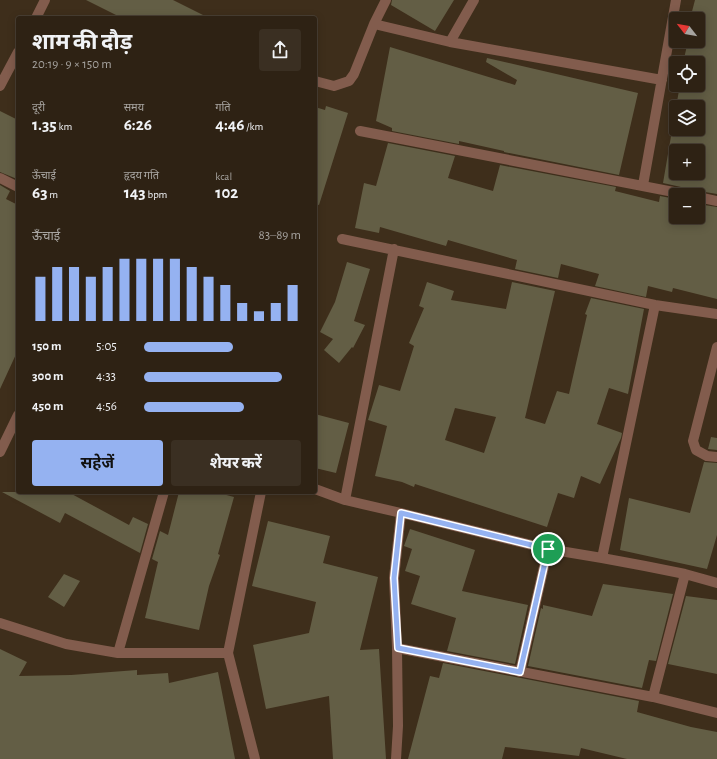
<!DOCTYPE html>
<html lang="hi">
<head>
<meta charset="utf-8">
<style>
  body { margin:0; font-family:"Alegreya Sans","Noto Sans Devanagari",sans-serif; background:#3a2f22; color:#f1f3f6; height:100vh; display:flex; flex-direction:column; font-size:15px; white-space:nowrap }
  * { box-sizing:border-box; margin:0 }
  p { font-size:13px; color:#a7a4a0 }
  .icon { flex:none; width:22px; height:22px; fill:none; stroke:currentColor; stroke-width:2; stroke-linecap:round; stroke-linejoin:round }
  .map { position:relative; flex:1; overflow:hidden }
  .sheet { position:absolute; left:16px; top:16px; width:301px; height:478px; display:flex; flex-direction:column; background:#2e2214; border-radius:4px; box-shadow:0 2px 10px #0003,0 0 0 1px #493f34 }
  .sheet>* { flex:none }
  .needle { width:26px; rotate:301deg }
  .buttons { position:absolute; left:669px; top:12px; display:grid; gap:8px }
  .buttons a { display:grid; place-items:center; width:36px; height:36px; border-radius:4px; background:#2e2214; box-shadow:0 2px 10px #0003,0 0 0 1px #493f34; font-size:20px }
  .pin { position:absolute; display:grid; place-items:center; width:34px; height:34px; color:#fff; margin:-17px; border:2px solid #fff; border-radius:50%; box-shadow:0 1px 4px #0007 }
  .round { display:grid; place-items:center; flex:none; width:42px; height:42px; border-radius:4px; background:#3a2f22 }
  .summary { display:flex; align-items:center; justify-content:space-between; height:68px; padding:0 16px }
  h1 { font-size:22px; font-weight:700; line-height:30px }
  .metrics { display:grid; grid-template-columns:repeat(3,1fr); gap:6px; height:68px; padding:4px 16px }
  .metrics div { display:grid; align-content:center }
  .metrics b { font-size:17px; font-weight:700 }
  .metrics small { font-size:11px; font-weight:400 }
  .metrics p { font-size:11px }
  .chart { height:112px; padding:8px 16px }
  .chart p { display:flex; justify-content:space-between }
  .chart svg { width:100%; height:72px; margin-top:4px; stroke:#95b2f1; stroke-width:6 }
  .cta { display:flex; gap:8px; margin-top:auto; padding:8px 16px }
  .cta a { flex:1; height:46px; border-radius:4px; background:#95b2f1; color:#111; font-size:16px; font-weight:700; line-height:46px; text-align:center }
  .cta a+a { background:#3a2f22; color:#f1f3f6 }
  ul { padding:0 16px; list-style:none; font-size:13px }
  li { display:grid; grid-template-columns:64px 48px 1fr; align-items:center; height:30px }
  li i { height:10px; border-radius:5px; background:#95b2f1 }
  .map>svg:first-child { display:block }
  .building { fill:#635e45; fill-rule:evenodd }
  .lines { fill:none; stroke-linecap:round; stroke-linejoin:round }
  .minor { stroke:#825c4d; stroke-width:10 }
  .route-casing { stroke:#fff; stroke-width:8 }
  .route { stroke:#95b2f1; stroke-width:5 }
</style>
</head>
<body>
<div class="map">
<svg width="717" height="759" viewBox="0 0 717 759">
  <rect width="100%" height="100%" fill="#3e2e1b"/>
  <path class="building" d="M 86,0 L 173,0 L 209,18 L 122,18 Z
    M 392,0 L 454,0 L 435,31 L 391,5 Z
    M 695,0 L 717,0 L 717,194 L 699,191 L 694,192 L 690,189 L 663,183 L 676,107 L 676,129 L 698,129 L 698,107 L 676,107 L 680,85 L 698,85 L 698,63 L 683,63 L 688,41 L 698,41 L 698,19 L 690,19 ZM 676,151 L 698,151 L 698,173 L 676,173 Z
    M 390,47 L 515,85 L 517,80 L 486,62 L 487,58 L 638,93 L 619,175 L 504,152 L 504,151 L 459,141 L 459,144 L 392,131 L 392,128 L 376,121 Z
    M 326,106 L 348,113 L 319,205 L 315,204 L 315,107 L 325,110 Z
    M 0,111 L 18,120 L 18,176 L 17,179 L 0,172 Z
    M 388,143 L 455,156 L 448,178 L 493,191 L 500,165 L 616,187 L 615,191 L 659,202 L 660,196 L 676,199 L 676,217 L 698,217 L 698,204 L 717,207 L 717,299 L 673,288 L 672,292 L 648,286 L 646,297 L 595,286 L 599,274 L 561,264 L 558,278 L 515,269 L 517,260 L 448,240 L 446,246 L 380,227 L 379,233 L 355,228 L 364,183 L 376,186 Z
    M 0,185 L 10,191 L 6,199 L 18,205 L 18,350 L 0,389 Z
    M 347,262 L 370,269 L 354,321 L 365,325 L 353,348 L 352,347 L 339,363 L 324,350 L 333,339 L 320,332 L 335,302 Z
    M 427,282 L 454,291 L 451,300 L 506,309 L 512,282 L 555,291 L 525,418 L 545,424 L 557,391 L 569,394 L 587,315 L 585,314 L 591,298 L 644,309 L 628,394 L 609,388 L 597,424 L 622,433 L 621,438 L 600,484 L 581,476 L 574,498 L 558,493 L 547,527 L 415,484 L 414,487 L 402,482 L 375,476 L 387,426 L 368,420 L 379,385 L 400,391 L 414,346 L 409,343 L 424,308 L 419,306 ZM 455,408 L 496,417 L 484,453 L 445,440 Z
    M 315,414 L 349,423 L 336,473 L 315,468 Z
    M 711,437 L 717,438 L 717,450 L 708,449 Z
    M 704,462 L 717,463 L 717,535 L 707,569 L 620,550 L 629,498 L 690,513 Z
    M 2,492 L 68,492 L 129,525 L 133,517 L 148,524 L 140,553 L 65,513 L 60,523 Z
    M 179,492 L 215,492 L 234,497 L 218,554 L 220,555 L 209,586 L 199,630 L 145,618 L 158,562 L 152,559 L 160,531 L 168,535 Z
    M 268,521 L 330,536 L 323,563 L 378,577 L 360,650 L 379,649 L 386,759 L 333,759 L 329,696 L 266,709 L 253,645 L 309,633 L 316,602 L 252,586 Z
    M 410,529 L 475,550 L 462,591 L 528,605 L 515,664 L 447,651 L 456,618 L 411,604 L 420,576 L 405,571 L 412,549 L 404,546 Z
    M 64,574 L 80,581 L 64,607 L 48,597 Z
    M 603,584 L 673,594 L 656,661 L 649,660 L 642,688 L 528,666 L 541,608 L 543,609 L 543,605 L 592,616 Z
    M 686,596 L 717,600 L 717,674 L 668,664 Z
    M 0,649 L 27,662 L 19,676 L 71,675 L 137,670 L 137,675 L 168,673 L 169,683 L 218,672 L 235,759 L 0,759 Z
    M 443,663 L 639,701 L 637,712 L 691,727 L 717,732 L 717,759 L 627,759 L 581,748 L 579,756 L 505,747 L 502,759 L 408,759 L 430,676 L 439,678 Z"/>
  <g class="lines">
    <path class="minor" d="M 36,18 L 45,0
      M 374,24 L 450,42 L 474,0
      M 450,42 L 662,80
      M 315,81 L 334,86 L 349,81 L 354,74 L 374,24 L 386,0
      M 0,86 L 18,52
      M 360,131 L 689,195
      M 0,178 L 18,187
      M 643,185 L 676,0
      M 698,197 L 717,201
      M 342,239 L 655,305 L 717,314
      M 717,347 L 693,441 L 696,450 L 707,456 L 717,457
      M 0,452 L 18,415
      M 315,489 L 345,500 L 401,513 L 548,549 L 602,558 L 645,566 L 685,574 L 717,583
      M 345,500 L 394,249
      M 602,558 L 655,305
      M 0,623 L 66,644 L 118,653 L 228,653 L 255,759
      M 397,648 L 653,697 L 717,713
      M 118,653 L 164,492
      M 228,653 L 261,492
      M 520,672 L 548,549
      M 653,697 L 685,574
      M 396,759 L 398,726 L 397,648 L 394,578 L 401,513"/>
  </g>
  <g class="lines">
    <defs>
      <path id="route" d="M 401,513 L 548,549 L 520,672 L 398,648 L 394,578 Z"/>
    </defs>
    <use href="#route" class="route-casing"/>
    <use href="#route" class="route"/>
  </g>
</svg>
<div class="buttons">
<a><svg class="needle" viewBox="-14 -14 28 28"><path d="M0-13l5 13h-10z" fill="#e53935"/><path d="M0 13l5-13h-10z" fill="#a7a4a0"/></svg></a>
<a><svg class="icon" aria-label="locate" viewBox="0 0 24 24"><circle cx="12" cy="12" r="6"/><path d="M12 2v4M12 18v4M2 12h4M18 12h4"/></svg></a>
<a><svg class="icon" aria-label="layers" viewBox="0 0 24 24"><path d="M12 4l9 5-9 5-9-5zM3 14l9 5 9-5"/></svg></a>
<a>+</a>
<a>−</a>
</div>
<div class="pin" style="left:548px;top:549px;background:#1e9e55"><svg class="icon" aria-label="arrive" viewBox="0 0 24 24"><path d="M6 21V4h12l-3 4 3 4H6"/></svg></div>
<section class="sheet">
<div class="summary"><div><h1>शाम की दौड़</h1><p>20:19 · 9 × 150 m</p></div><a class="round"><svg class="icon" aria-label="share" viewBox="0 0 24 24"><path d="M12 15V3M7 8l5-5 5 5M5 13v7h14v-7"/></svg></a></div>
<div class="metrics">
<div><p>दूरी</p><b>1.35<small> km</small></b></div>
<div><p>समय</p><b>6:26</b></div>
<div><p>गति</p><b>4:46<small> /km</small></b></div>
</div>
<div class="metrics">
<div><p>ऊँचाई</p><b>63<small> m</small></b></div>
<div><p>हृदय गति</p><b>143<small> bpm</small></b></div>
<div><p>kcal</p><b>102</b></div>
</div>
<div class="chart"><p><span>ऊँचाई</span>83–89 m</p>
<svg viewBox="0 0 160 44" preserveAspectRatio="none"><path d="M5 44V17M15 44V11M25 44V11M35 44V17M45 44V11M55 44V6M65 44V6M75 44V6M85 44V6M95 44V11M105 44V17M115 44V22M125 44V33M135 44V38M145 44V33M155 44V22"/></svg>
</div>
<ul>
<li><b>150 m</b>5:05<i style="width:57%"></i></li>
<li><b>300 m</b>4:33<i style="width:88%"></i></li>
<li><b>450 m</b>4:56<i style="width:64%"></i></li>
</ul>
<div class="cta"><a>सहेजें</a><a>शेयर करें</a></div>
</section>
</div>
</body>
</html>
